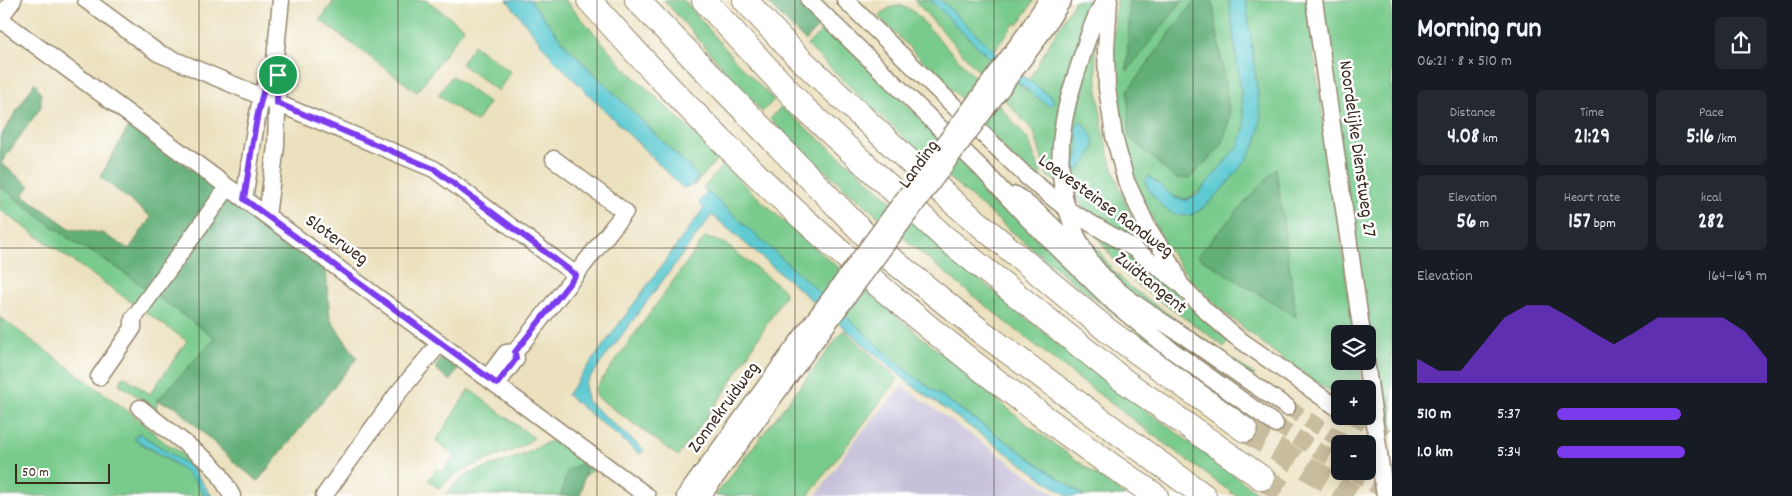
<!DOCTYPE html>
<html lang="en">
<head>
<meta charset="utf-8">
<style>
  body { margin:0; font-family:Dekko,sans-serif; background:#242831; color:#f1f3f6; height:100vh; display:flex; flex-direction:column; font-size:19px; white-space:nowrap }
  * { box-sizing:border-box; margin:0 }
  p { font-size:16px; color:#9ea1a6 }
  .icon { flex:none; width:28px; height:28px; fill:none; stroke:currentColor; stroke-width:2; stroke-linecap:round; stroke-linejoin:round }
  .map { position:relative; flex:1; overflow:hidden }
  .details { display:flex; flex-direction:column; background:#171b24; width:400px }
  .details>* { flex:none }
  .controls { position:absolute; left:1331px; top:325px; display:grid; gap:10px }
  .controls a { display:grid; place-items:center; width:45px; height:45px; border-radius:8px; background:#171b24; box-shadow:0 2px 12px #0003; font-size:25px }
  .scale { position:absolute; left:15px; bottom:12px; width:95px; box-sizing:border-box; padding-left:5px; border:2px solid #3b2a1e; border-top:0; font-size:14px; line-height:18px; white-space:nowrap; color:#3b2a1e; -webkit-text-stroke:4px #fff; paint-order:stroke }
  .pin { position:absolute; display:grid; place-items:center; width:42px; height:42px; color:#fff; margin:-21px; border:2px solid #fff; border-radius:50%; box-shadow:0 1px 5px #0007 }
  .round { display:grid; place-items:center; flex:none; width:52px; height:52px; border-radius:8px; background:#242831 }
  .summary { display:flex; align-items:center; justify-content:space-between; height:85px; padding:0 25px }
  h1 { font-size:28px; font-weight:700; line-height:38px }
  .figures { display:grid; grid-template-columns:repeat(3,1fr); gap:8px; height:85px; padding:5px 25px }
  .figures div { display:grid; align-content:center; border-radius:8px; background:#242831; text-align:center }
  .figures b { font-size:21px; font-weight:700 }
  .figures small { font-size:14px; font-weight:400 }
  .figures p { font-size:14px }
  .chart { height:140px; padding:10px 25px }
  .chart p { display:flex; justify-content:space-between }
  .chart svg { width:100%; height:90px; margin-top:5px; fill:#7c3aed; opacity:.7 }
  ul { padding:0 25px; list-style:none; font-size:16px }
  li { display:grid; grid-template-columns:80px 60px 1fr; align-items:center; height:38px }
  li i { height:12px; border-radius:6px; background:#7c3aed }
  main { display:flex; flex:1; min-height:0 }
  .map>svg:first-child { display:block }
  .industrial { fill:#c6c0d9 }
  .green { fill:#79cb8d; stroke:#5a7a56 }
  .forest { fill:#62af78; stroke:#4e6c4b }
  .water { fill:#5dcad1; stroke:#4c7a78 }
  .lines { fill:none; stroke-linecap:round; stroke-linejoin:round }
  .minor-tunnel { stroke:#c8bc9e; stroke-width:16; stroke-dasharray:16 8; stroke-linecap:butt }
  .highway-tunnel { stroke:#c8bc9e; stroke-width:24; stroke-dasharray:24 12; stroke-linecap:butt }
  .minor-casing { stroke:#93866e; stroke-width:19 }
  .highway-casing { stroke:#93866e; stroke-width:26 }
  .minor { stroke:#fff; stroke-width:16 }
  .highway { stroke:#fff; stroke-width:24 }
  .minor-bridge-casing { stroke:#93866e; stroke-width:19; stroke-linecap:butt }
  .minor-bridge { stroke:#fff; stroke-width:16 }
  .route-casing { stroke:#fff; stroke-width:10 }
  .route { stroke:#7c3aed; stroke-width:6 }
  .grid { fill:none; stroke:#3b2a1e; stroke-width:1; stroke-opacity:0.55 }
  .labels { text-anchor:middle; dominant-baseline:central; stroke-width:5; stroke-linejoin:round; paint-order:stroke }
  .street-label { font-size:19px; fill:#3b2a1e; stroke:#fff }
</style>
</head>
<body>
<main>
<div class="map">
<svg width="1392" height="496" viewBox="0 0 1392 496">
  <rect width="100%" height="100%" fill="#fff"/>
  <filter id="ink" filterUnits="userSpaceOnUse"><feTurbulence type="fractalNoise" baseFrequency=".02" numOctaves="2"/><feDisplacementMap in="SourceGraphic" scale="10" xChannelSelector="R" yChannelSelector="G"/><feConvolveMatrix kernelMatrix="1 2 1 2 8 2 1 2 1" color-interpolation-filters="sRGB"/></filter>
  <filter id="wash" filterUnits="userSpaceOnUse"><feTurbulence type="fractalNoise" baseFrequency=".0096" numOctaves="4" result="noise"/><feDisplacementMap in="SourceGraphic" scale="20" xChannelSelector="R" yChannelSelector="G"/><feGaussianBlur stdDeviation="1.12" result="paint"/><feColorMatrix in="noise" values="0 0 0 0 0 0 0 0 0 0 0 0 0 0 0 0 0 1.4 0 .05"/><feComposite in="paint" operator="in"/></filter>
  <g filter="url(#wash)">
    <rect width="100%" height="100%" fill="#ebe1be"/>
    <path class="industrial" d="M 902,386 L 1052,492 L 1058,496 L 816,496 L 854,441 Z"/>
    <path class="green" d="M 335,0 L 426,0 L 464,28 L 417,92 L 320,20 Z
      M 530,0 L 565,0 L 623,66 L 719,157 L 694,186 L 698,176 L 568,48 Z
      M 664,0 L 684,0 L 734,59 L 774,100 L 762,112 Z
      M 914,0 L 930,0 L 983,52 L 1027,91 L 1053,98 L 1028,81 L 1075,0 L 1099,0 L 1073,73 L 1059,184 L 1047,176 L 1034,132 Z
      M 941,0 L 1034,0 L 1018,25 L 1015,23 L 994,51 Z
      M 1116,0 L 1130,0 L 1127,70 L 1183,0 L 1195,0 L 1128,90 L 1190,178 L 1222,145 L 1230,117 L 1212,0 L 1229,0 L 1245,125 C 1244,132 1243,137 1240,143 C 1233,156 1197,200 1184,199 C 1170,199 1159,185 1150,176 L 1179,215 L 1191,215 L 1202,209 L 1218,192 L 1261,120 L 1246,0 L 1306,0 L 1354,334 L 1340,334 L 1340,361 L 1358,361 L 1362,389 L 1340,389 L 1340,398 L 1289,364 L 1220,309 L 1189,278 L 1165,245 L 1126,166 L 1110,74 Z
      M 1319,0 L 1392,0 L 1392,429 L 1380,422 Z
      M 903,6 L 913,11 L 983,86 L 1029,141 L 1043,179 L 1060,192 L 1062,199 L 1012,157 L 957,95 L 880,18 L 879,16 C 886,9 893,5 903,6 Z
      M 826,26 L 1074,269 L 1206,383 C 1065,280 930,168 807,45 Z
      M 1095,31 C 1096,124 1108,178 1154,260 L 1089,219 L 1077,195 L 1066,188 L 1065,125 Z
      M 474,45 L 511,72 L 498,91 L 461,64 Z
      M 452,76 L 489,103 L 476,122 L 438,95 Z
      M 781,107 L 862,175 L 970,272 L 1070,354 L 1262,496 L 1236,496 C 1117,409 1000,321 888,225 C 847,190 807,156 770,119 Z
      M 723,165 L 791,228 L 1025,423 L 1126,496 L 1084,496 L 909,373 L 703,188 Z
      M 0,186 L 69,238 L 116,267 L 216,338 L 157,401 L 156,409 L 119,384 L 124,376 L 150,394 L 187,341 L 0,210 Z
      M 1078,220 L 1083,223 L 1089,237 L 1111,268 L 1130,287 L 1255,375 L 1252,378 L 1127,292 L 1095,257 Z
      M 1093,229 C 1149,259 1182,301 1228,341 L 1224,347 C 1195,323 1162,305 1133,281 C 1117,266 1105,248 1093,229 Z
      M 705,237 L 724,243 L 784,290 L 785,295 L 724,393 L 678,456 L 597,397 L 595,389 Z
      M 0,317 L 136,417 L 163,441 L 201,465 L 192,468 L 139,433 L 134,439 C 158,456 191,468 205,496 L 0,496 Z
      M 844,330 L 898,379 L 808,496 L 715,496 Z
      M 469,389 L 534,438 C 504,461 465,459 439,489 L 428,480 L 437,469 L 443,472 L 454,455 L 436,441 Z
      M 559,440 L 575,454 L 596,467 L 585,476 L 586,467 L 561,496 L 445,494 L 460,480 L 470,473 L 523,455 L 550,441 Z"/>
    <path class="forest" d="M 765,0 L 799,0 L 822,24 L 805,41 Z
      M 1130,0 L 1183,0 L 1127,71 Z
      M 1195,0 L 1212,0 L 1230,117 L 1222,145 L 1190,178 L 1176,179 L 1129,137 L 1128,90 Z
      M 35,82 L 41,95 L 41,107 L 1,163 L 30,186 L 23,195 L 71,229 L 102,233 L 129,249 L 151,217 L 100,177 L 130,124 L 326,269 L 330,319 L 357,358 L 258,481 L 236,464 L 175,406 L 157,401 L 215,338 L 116,267 L 69,239 L 0,186 L 0,137 Z
      M 1276,168 L 1296,317 L 1197,256 Z
      M 443,356 L 459,367 L 450,381 L 435,368 Z
      M 581,464 L 586,467 L 581,493 L 579,496 L 561,496 L 567,471 Z"/>
    <path class="water" d="M 507,0 L 530,0 L 568,48 L 698,176 L 693,185 L 683,188 L 554,60 Z
      M 930,0 L 941,0 C 977,35 1012,70 1053,98 L 1054,104 L 1049,106 C 1005,76 968,37 930,0 Z
      M 1229,0 L 1246,0 L 1261,120 C 1259,131 1258,142 1251,152 C 1242,167 1207,211 1190,215 C 1170,220 1152,198 1145,182 L 1149,176 L 1175,198 L 1186,200 L 1197,195 L 1239,145 L 1245,125 Z
      M 1081,121 C 1100,140 1097,153 1078,170 L 1073,166 C 1081,153 1080,140 1074,127 Z
      M 707,191 L 909,373 L 1084,496 L 1067,496 L 910,384 L 712,215 L 585,384 L 587,401 L 644,450 L 640,454 L 567,395 L 704,208 L 699,203 Z
      M 139,433 L 192,468 L 212,496 L 205,496 C 191,469 159,454 134,439 Z"/>
  </g>
  <g filter="url(#ink)">
    <g class="lines">
      <path class="minor-tunnel" d="M 1287,407 L 1347,444
        M 1352,416 L 1392,440
        M 1275,424 L 1340,464
        M 1368,456 L 1392,471
        M 1352,471 L 1392,496"/>
      <path class="highway-tunnel" d="M 1245,430 L 1353,496
        M 1262,478 L 1289,496"/>
      <defs>
        <path id="minor" d="M 86,0 L 158,53 L 434,169 L 576,275
          M 809,0 L 982,169 L 1028,219 L 1115,304 L 1170,349 L 1275,424
          M 845,0 L 1027,177 L 1068,210 L 1133,248 L 1180,284 L 1207,312 L 1236,337 L 1335,406
          M 1105,0 C 1090,24 1083,55 1074,81 C 1054,142 1054,204 1090,260 C 1111,292 1156,317 1187,338 C 1220,361 1253,385 1287,407
          M 1109,0 L 1106,49 L 1107,88 L 1114,136 L 1126,181 L 1148,228 L 1173,267 L 1180,284
          M 1314,0 L 1362,334
          M 0,18 L 13,0
          M 0,19 L 647,496
          M 1026,33 L 1047,0
          M 1036,42 L 1063,0
          M 274,69 L 281,0
          M 1016,195 L 1039,213 L 1085,257
          M 244,199 C 249,174 258,83 274,69 L 278,75 L 276,146 L 267,216
          M 1366,361 L 1385,496
          M 99,377 L 133,328 L 133,319 L 228,187
          M 488,377 L 506,353 L 515,352 L 625,212 L 554,159
          M 497,384 L 516,359 L 515,352
          M 140,408 L 210,463 L 219,473 L 232,496
          M 324,496 L 398,393 L 440,343
          M 685,496 L 797,343
          M 702,496 L 807,352"/>
        <path id="highway" d="M 589,0 C 756,190 947,355 1156,496
          M 637,0 L 881,251 L 983,333 L 1204,496
          M 704,0 L 804,108 L 944,237 L 1123,380 L 1262,478
          M 745,0 L 795,54 L 953,202 L 1107,330 L 1245,430"/>
      </defs>
      <use href="#minor" class="minor-casing"/>
      <use href="#highway" class="highway-casing"/>
      <use href="#minor" class="minor"/>
      <use href="#highway" class="highway"/>
      <defs>
        <path id="minor-bridge" d="M 797,343 L 1026,33
          M 807,352 L 1036,42"/>
      </defs>
      <use href="#minor-bridge" class="minor-bridge-casing"/>
      <use href="#minor-bridge" class="minor-bridge"/>
    </g>
  </g>
  <g class="lines" filter="url(#ink)">
    <defs>
      <path id="route" d="M 274,69 L 278,75 L 277,103 L 434,169 L 576,275 L 515,352 L 516,359 L 497,384 L 244,199 C 249,174 258,83 274,69 Z"/>
    </defs>
    <use href="#route" class="route-casing"/>
    <use href="#route" class="route"/>
  </g>
  <path class="grid" d="M 199,0 L 199,496M 398,0 L 398,496M 597,0 L 597,496M 795,0 L 795,496M 994,0 L 994,496M 1193,0 L 1193,496M 0,248 L 1392,248"/>
  <g class="labels">
    <g class="street-label">
      <text transform="translate(1356 149) rotate(82)">Noordelijke Dienstweg 27</text>
      <text transform="translate(920 165) rotate(-54)">Landing</text>
      <text transform="translate(1105 207) rotate(36)">Loevesteinse Randweg</text>
      <text transform="translate(336 241) rotate(36)">Sloterweg</text>
      <text transform="translate(1150 284) rotate(39)">Zuidtangent</text>
      <text transform="translate(725 408) rotate(-54)">Zonnekruidweg</text>
    </g>
  </g>
</svg>
<div class="controls">
<a><svg class="icon" aria-label="layers" viewBox="0 0 24 24"><path d="M12 4l9 5-9 5-9-5zM3 14l9 5 9-5"/></svg></a>
<a>+</a>
<a>−</a>
</div>
<div class="scale">50 m</div>
<div class="pin" style="left:278px;top:75px;background:#1e9e55"><svg class="icon" aria-label="arrive" viewBox="0 0 24 24"><path d="M6 21V4h12l-3 4 3 4H6"/></svg></div>
</div>
<section class="details">
<div class="summary"><div><h1>Morning run</h1><p>06:21 · 8 × 510 m</p></div><a class="round"><svg class="icon" aria-label="share" viewBox="0 0 24 24"><path d="M12 15V3M7 8l5-5 5 5M5 13v7h14v-7"/></svg></a></div>
<div class="figures">
<div><p>Distance</p><b>4.08<small> km</small></b></div>
<div><p>Time</p><b>21:29</b></div>
<div><p>Pace</p><b>5:16<small> /km</small></b></div>
</div>
<div class="figures">
<div><p>Elevation</p><b>56<small> m</small></b></div>
<div><p>Heart rate</p><b>157<small> bpm</small></b></div>
<div><p>kcal</p><b>282</b></div>
</div>
<div class="chart"><p><span>Elevation</span>164–169 m</p>
<svg viewBox="0 0 160 44" preserveAspectRatio="none"><path d="M0 44V32L10 38L20 38L30 25L40 12L50 6L60 6L70 12L80 19L90 25L100 19L110 12L120 12L130 12L140 12L150 19L160 32V44z"/></svg>
</div>
<ul>
<li><b>510 m</b>5:37<i style="width:59%"></i></li>
<li><b>1.0 km</b>5:34<i style="width:61%"></i></li>
</ul>
</section>
</main>
</body>
</html>
